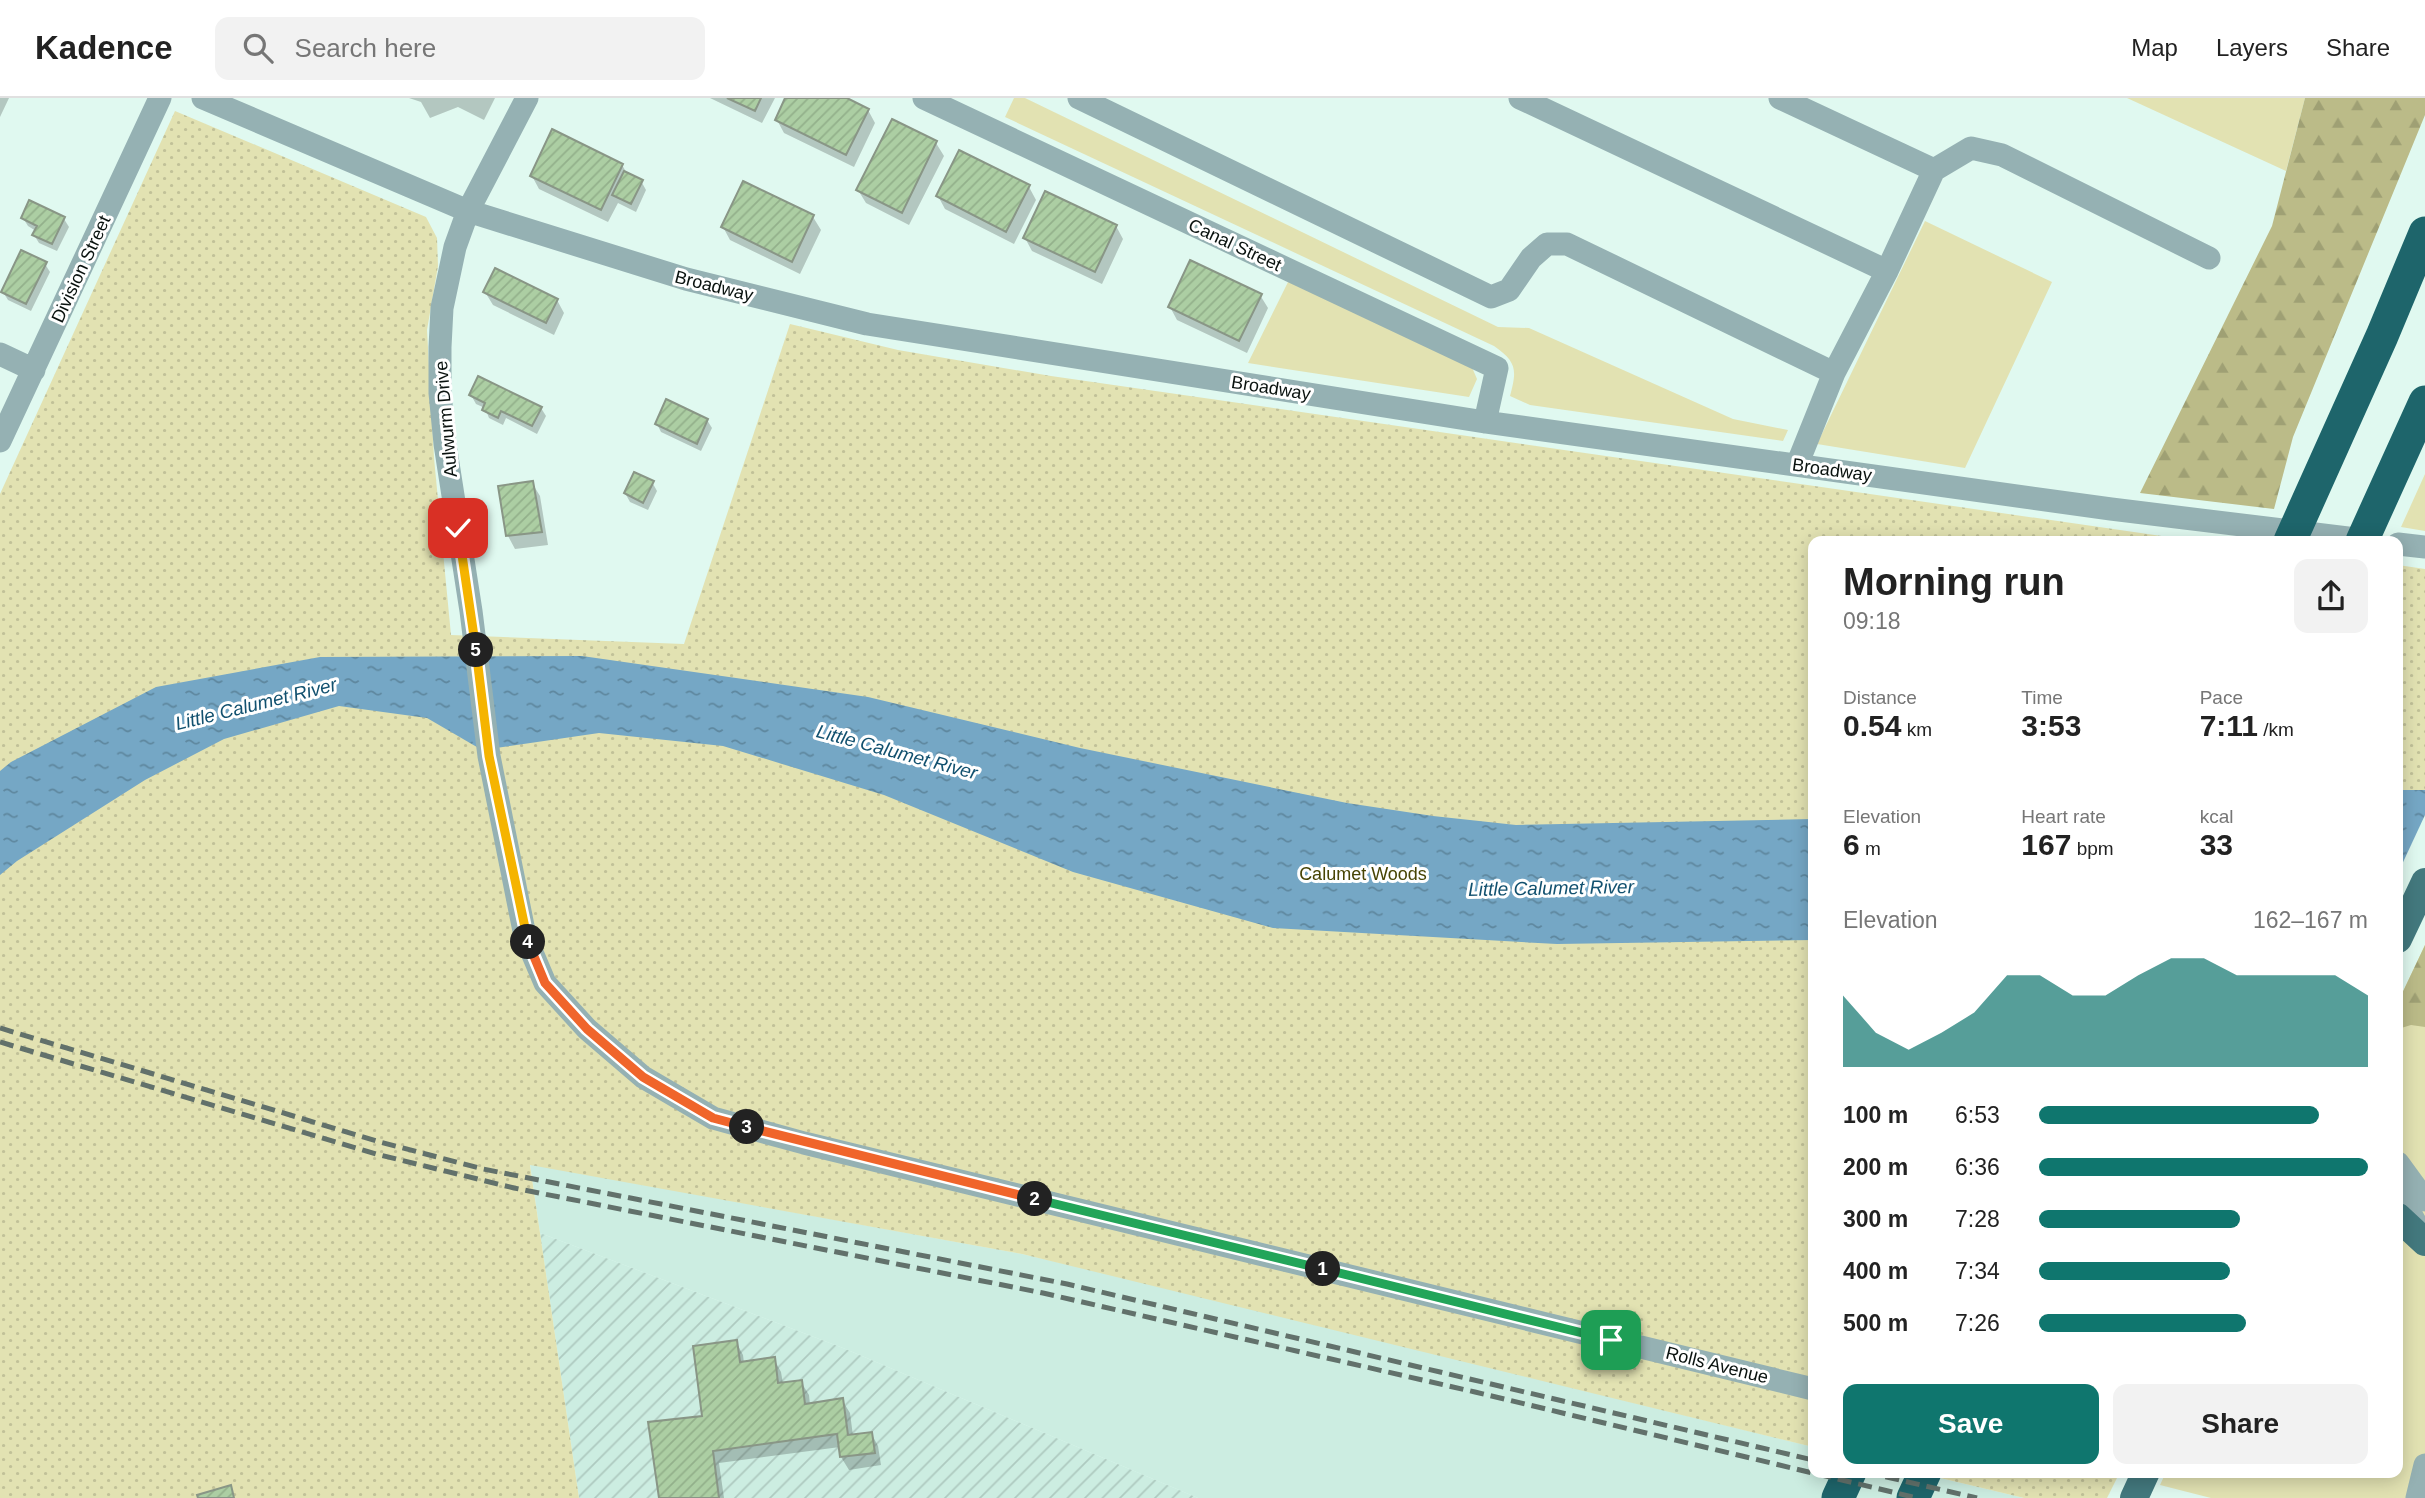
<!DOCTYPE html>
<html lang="en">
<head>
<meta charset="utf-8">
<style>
  body { margin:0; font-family:Arial,sans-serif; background:#f2f2f2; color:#222; height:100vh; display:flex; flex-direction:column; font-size:26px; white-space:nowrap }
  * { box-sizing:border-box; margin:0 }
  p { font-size:23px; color:#767676 }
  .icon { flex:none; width:38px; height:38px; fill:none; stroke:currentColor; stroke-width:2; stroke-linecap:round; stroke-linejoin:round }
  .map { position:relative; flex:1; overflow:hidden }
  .side { position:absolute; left:1808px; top:438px; width:595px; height:942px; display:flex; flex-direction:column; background:#fff; border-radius:14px; box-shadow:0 4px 18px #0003 }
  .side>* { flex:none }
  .pin { position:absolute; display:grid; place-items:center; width:60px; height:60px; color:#fff; margin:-30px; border-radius:14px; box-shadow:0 4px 10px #0006 }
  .km { position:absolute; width:35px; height:35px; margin:-18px; border-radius:50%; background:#222; color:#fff; font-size:19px; line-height:35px; text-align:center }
  .round { display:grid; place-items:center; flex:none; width:74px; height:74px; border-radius:14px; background:#f2f2f2 }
  .headline { display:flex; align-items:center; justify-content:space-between; height:119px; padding:0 35px }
  h1 { font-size:38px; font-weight:700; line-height:52px }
  .metrics { display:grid; grid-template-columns:repeat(3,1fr); gap:10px; height:119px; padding:7px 35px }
  .metrics div { display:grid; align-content:center }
  .metrics b { font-size:30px; font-weight:700 }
  .metrics small { font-size:19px; font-weight:400 }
  .metrics p { font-size:19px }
  .chart { height:196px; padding:14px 35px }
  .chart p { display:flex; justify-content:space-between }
  .chart svg { width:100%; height:126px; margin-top:7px; fill:#0f766e; opacity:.7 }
  .cta { display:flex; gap:14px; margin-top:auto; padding:14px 35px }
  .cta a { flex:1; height:80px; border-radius:14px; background:#0f766e; color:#fff; font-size:28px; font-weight:700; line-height:80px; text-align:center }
  .cta a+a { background:#f2f2f2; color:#222 }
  ul { padding:0 35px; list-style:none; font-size:23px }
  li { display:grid; grid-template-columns:112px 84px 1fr; align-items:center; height:52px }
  li i { height:18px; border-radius:9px; background:#0f766e }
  header { display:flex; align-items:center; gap:42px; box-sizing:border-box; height:98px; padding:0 35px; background:#fff; border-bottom:2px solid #e0e0e0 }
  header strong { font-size:33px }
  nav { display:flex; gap:38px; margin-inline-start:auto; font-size:24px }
  .search { width:490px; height:63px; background:#f2f2f2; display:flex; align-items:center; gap:18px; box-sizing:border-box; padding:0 24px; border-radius:14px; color:#767676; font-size:26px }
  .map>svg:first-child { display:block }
  .built { fill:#ccede1 }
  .industrial { fill:url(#industrial-furrows) }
  .green { fill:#e2e2b2 }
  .forest { fill:url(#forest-firs) }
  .park { fill:url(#park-dots) }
  .water { fill:url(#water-ripples) }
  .pier { fill:#e0f9f0 }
  .shadow { fill:#0003 }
  .building { fill:url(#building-hatch); stroke:#899686; stroke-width:2 }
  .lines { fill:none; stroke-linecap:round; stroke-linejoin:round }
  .minor { stroke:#95b1b3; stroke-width:23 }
  .major { stroke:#43797e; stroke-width:28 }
  .highway { stroke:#1e656b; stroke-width:33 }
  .rail { stroke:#62716b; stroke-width:5; stroke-dasharray:14 7; stroke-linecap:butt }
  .split-1-casing { stroke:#fff; stroke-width:14 }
  .split-2-casing { stroke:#fff; stroke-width:14 }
  .split-3-casing { stroke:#fff; stroke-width:14 }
  .split-4-casing { stroke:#fff; stroke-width:14 }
  .split-5-casing { stroke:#fff; stroke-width:14 }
  .split-6-casing { stroke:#fff; stroke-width:14 }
  .split-1 { stroke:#22a559; stroke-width:9 }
  .split-2 { stroke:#22a559; stroke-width:9 }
  .split-3 { stroke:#f0652b; stroke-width:9 }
  .split-4 { stroke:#f0652b; stroke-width:9 }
  .split-5 { stroke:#f5b400; stroke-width:9 }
  .split-6 { stroke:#f5b400; stroke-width:9 }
  .labels { text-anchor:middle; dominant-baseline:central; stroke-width:6; stroke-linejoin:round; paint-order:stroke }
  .street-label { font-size:18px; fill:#0a120f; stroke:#fff }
  .park-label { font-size:18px; fill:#474404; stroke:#fff }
  .water-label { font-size:19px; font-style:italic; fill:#12516f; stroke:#fff }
</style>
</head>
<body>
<header>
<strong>Kadence</strong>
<div class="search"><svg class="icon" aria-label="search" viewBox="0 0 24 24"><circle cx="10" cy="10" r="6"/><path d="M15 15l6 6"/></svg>Search here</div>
<nav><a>Map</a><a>Layers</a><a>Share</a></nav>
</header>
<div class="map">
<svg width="2425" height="1400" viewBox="0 0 2425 1400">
  <defs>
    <pattern id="industrial-furrows" width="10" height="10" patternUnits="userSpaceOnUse" patternTransform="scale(1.75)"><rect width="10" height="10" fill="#ccede1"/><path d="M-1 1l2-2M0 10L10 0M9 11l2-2" fill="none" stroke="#aecac0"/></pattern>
    <pattern id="forest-firs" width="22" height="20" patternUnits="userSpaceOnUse" patternTransform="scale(1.75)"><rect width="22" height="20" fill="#bb8"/><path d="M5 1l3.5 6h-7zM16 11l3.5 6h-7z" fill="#9fa074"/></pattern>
    <pattern id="park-dots" width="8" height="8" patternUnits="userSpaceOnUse" patternTransform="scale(1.75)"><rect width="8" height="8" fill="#e2e2b2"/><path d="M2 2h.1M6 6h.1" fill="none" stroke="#c1c198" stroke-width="1.8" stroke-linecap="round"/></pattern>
    <pattern id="water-ripples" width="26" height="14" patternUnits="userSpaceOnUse" patternTransform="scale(1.75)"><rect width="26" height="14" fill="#75a7c5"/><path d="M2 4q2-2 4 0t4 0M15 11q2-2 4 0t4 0" fill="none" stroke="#5e879e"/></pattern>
    <pattern id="building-hatch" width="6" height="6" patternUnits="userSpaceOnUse" patternTransform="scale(1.75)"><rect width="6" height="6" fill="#accea3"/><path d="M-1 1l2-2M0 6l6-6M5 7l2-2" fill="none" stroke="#93b08b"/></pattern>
  </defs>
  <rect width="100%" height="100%" fill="#e0f9f0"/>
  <path class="built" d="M 530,1066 L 1022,1156 L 1156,1187 L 1813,1349 L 1813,1374 L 1915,1374 L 2024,1400 L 1198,1400 L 843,1250 L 540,1135 Z"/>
  <path class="industrial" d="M 540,1135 L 843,1250 L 1198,1400 L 579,1400 Z"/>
  <path class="green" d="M 1014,0 L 1025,0 L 1498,229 L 1529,230 L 1733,321 L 1788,332 L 1783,343 L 1530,307 L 1510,298 C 1517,272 1517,264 1494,248 L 1005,19 Z
    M 2127,0 L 2305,0 L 2286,73 Z
    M 1925,123 L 2052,184 L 1965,370 L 1817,346 Z
    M 1289,182 L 1471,267 L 1477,281 L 1469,299 L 1248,265 Z
    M 2425,376 L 2425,433 L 2401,429 Z
    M 2425,847 L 2425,1400 L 2211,1400 L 2160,1387 L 2166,1374 L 2398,1374 L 2398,904 Z"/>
  <path class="forest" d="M 2305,0 L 2425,0 L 2425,17 L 2293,339 L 2274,411 L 2140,395 L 2272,128 Z
    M 2425,847 L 2425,929 L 2411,927 L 2398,931 L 2398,904 Z"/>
  <path class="park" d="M 175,13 L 426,119 L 437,140 L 438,168 L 427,232 L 434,360 L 451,537 L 684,546 L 790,226 L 898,252 L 1051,278 L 2196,443 L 1813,443 L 1813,1349 L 1022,1156 L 530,1067 L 579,1400 L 0,1400 L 0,396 Z
    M 2398,467 L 2425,471 L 2425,717 L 2398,775 Z
    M 1915,1374 L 2120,1374 L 2107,1400 L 2024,1400 Z"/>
  <path class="water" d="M 582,558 L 868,599 L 1080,650 L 1347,705 L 1433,718 L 1516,727 L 1813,721 L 1813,842 L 1557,846 L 1273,830 L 1073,774 L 884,697 L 723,648 L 599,635 L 482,652 L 427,620 L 339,608 L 224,641 L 145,682 L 17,763 L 0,777 L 0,673 L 11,664 L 156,589 L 320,559 Z
    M 2398,692 L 2425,692 L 2425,831 L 2398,829 Z"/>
  <path class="pier" d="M 2425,717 L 2425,834 L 2398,832 L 2398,775 Z"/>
  <path class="shadow" d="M 0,0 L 9,0 L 0,19 Z
    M 409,0 L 495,0 L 484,22 L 458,9 L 430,20 L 421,4 Z
    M 710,0 L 775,0 L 762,25 Z
    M 787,0 L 843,0 L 868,12 L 875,25 L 854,69 L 784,35 L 777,22 Z
    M 892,23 L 936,45 L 944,58 L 909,127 L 866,105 L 858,92 Z
    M 622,67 L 628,77 L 641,83 L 646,92 L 636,114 L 618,105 L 608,124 L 539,91 L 532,78 Z
    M 1029,89 L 1036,102 L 1014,146 L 945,111 L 938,98 Z
    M 813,119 L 821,132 L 800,176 L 730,142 L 723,129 Z
    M 23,120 L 64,121 L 69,129 L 57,153 L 39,145 L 34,137 L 36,133 L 28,128 Z
    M 1116,128 L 1123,141 L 1102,186 L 1032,153 L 1025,140 Z
    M 45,166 L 50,174 L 31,213 L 8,202 L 3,194 Z
    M 485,194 L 557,202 L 564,215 L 554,237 L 493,207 Z
    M 1260,197 L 1268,210 L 1247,255 L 1177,222 L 1170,209 Z
    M 471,297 L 541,310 L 546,318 L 537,336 L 506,320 L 503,327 L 489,320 L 485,310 L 476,306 Z
    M 707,322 L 712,330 L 701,353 L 661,334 L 657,326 Z
    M 652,384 L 657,393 L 648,412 L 630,404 L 625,395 Z
    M 532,385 L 540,398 L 548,447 L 515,451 L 508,438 Z
    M 736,1244 L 743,1257 L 744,1265 L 774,1261 L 781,1274 L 783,1286 L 801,1284 L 809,1297 L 810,1307 L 842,1302 L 850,1315 L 853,1338 L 871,1335 L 878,1348 L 881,1367 L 849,1372 L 841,1359 L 840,1349 L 719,1365 L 724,1400 L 661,1400 L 704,1319 Z"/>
  <path class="building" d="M 727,0 L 761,0 L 755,13 Z
    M 785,0 L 847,0 L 869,11 L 846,57 L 775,22 Z
    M 892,21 L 937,43 L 902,115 L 856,92 Z
    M 552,31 L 623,66 L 601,112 L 530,78 Z
    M 959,52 L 1030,87 L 1006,134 L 936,98 Z
    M 624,73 L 643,82 L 631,106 L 612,97 Z
    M 743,83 L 814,117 L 792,164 L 721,129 Z
    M 1045,93 L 1117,127 L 1095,174 L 1023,140 Z
    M 29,102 L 65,119 L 52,146 L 32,137 L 37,128 L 21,120 Z
    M 21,152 L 47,164 L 26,206 L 1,194 Z
    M 1190,162 L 1262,196 L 1239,243 L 1168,209 Z
    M 495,170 L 558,201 L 546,225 L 483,194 Z
    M 478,278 L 542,309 L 532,328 L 501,313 L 498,320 L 482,312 L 485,305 L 469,297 Z
    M 666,301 L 708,321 L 697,346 L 655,326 Z
    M 634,374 L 654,383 L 643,405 L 624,395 Z
    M 533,383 L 542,434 L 506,438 L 498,388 Z
    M 737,1242 L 740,1264 L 775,1259 L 778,1285 L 802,1282 L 805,1306 L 843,1300 L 848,1337 L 872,1334 L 875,1355 L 840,1359 L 837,1336 L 713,1353 L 719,1400 L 659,1400 L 648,1324 L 702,1318 L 693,1248 Z
    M 231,1387 L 234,1400 L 198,1400 L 197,1397 Z"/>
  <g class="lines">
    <path class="minor" d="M 203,0 L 468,113 L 686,181 L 867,226 L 1485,324 L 2111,411 L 2372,443
      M 527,0 L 468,113 L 455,149 L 442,210 L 440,249 L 440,295 L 445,346 L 471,513 L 489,658 L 525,838 L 545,885 L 587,931 L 643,979 L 713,1020 L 804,1045 L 1813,1291
      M 924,0 L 1497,270 L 1485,324
      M 1079,0 L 1491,199 L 1509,192 L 1531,160 L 1547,146 L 1567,146 L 1834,275
      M 1520,0 L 1887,173
      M 1780,0 L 1934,72
      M 0,256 L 34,272
      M 0,343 L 160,0
      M 1797,367 L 1834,275 L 1887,173 L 1934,72 L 1971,50 L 2002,57 L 2209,160
      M 2398,446 L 2425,449
      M 2398,1065 L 2425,1102
      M 2398,1094 L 2422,1136
      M 2417,1400 L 2425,1367"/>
    <path class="major" d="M 2398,841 L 2425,784
      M 2398,1119 L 2425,1144
      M 2134,1400 L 2146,1374"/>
    <path class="highway" d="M 2290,443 L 2382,238 L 2425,135
      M 2362,443 L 2425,304
      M 1838,1400 L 1850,1374
      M 1913,1400 L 1925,1374"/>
    <path class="rail" d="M 0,930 L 380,1044 L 483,1071 L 1067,1186 L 1813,1362
      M 0,944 L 376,1056 L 514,1090 L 1043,1195 L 1475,1294 L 1917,1400
      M 1865,1374 L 1977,1400"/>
  </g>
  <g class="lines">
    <defs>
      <path id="split-1" d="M 1323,1171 L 1611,1242"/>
      <path id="split-2" d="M 1035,1101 L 1323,1171"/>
      <path id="split-3" d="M 747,1029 L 1035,1101"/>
      <path id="split-4" d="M 528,844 L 545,885 L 587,931 L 643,979 L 713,1020 L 747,1029"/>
      <path id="split-5" d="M 476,552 L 489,658 L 528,844"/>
      <path id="split-6" d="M 458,430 L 476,552"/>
    </defs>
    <use href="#split-1" class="split-1-casing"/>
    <use href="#split-2" class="split-2-casing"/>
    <use href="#split-3" class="split-3-casing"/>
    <use href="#split-4" class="split-4-casing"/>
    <use href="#split-5" class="split-5-casing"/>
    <use href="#split-6" class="split-6-casing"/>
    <use href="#split-1" class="split-1"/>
    <use href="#split-2" class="split-2"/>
    <use href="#split-3" class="split-3"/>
    <use href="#split-4" class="split-4"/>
    <use href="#split-5" class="split-5"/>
    <use href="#split-6" class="split-6"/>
  </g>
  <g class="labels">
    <g class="street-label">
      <text transform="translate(1235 147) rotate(25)">Canal Street</text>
      <text transform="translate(81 171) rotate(-65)">Division Street</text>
      <text transform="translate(714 188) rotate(14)">Broadway</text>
      <text transform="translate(1271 290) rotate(9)">Broadway</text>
      <text transform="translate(446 321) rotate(-95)">Aulwurm Drive</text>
      <text transform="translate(1832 372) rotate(8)">Broadway</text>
      <text transform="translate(1717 1267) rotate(14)">Rolls Avenue</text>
    </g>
    <g class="park-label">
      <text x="1363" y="776">Calumet Woods</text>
    </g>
    <g class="water-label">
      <text transform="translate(256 606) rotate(-14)">Little Calumet River</text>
      <text transform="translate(897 654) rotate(15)">Little Calumet River</text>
      <text transform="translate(1551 790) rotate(-1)">Little Calumet River</text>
    </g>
  </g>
</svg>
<div class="pin" style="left:1611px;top:1242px;background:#1e9e55"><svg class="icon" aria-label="arrive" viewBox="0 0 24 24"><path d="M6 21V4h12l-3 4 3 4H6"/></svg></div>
<div class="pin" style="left:458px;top:430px;background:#d93025"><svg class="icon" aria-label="check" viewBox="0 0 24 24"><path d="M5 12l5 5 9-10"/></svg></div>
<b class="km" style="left:1323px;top:1171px">1</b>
<b class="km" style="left:1035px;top:1101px">2</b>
<b class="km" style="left:747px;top:1029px">3</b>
<b class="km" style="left:528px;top:844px">4</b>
<b class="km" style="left:476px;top:552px">5</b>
<section class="side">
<div class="headline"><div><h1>Morning run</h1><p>09:18</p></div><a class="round"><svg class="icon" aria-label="share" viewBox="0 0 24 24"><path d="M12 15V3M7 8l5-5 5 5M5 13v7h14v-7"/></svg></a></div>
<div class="metrics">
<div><p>Distance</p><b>0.54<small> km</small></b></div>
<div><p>Time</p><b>3:53</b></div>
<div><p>Pace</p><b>7:11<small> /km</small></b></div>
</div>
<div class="metrics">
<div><p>Elevation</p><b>6<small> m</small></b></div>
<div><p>Heart rate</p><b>167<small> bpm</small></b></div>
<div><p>kcal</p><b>33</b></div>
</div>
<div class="chart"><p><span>Elevation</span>162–167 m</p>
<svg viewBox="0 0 160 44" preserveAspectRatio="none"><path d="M0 44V19L10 32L20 38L30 32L40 25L50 12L60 12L70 19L80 19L90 12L100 6L110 6L120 12L130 12L140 12L150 12L160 19V44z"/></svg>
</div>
<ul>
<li><b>100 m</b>6:53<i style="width:85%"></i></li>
<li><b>200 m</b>6:36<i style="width:100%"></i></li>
<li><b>300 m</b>7:28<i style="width:61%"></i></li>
<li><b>400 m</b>7:34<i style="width:58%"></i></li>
<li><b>500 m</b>7:26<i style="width:63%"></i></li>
</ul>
<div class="cta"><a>Save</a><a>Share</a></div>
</section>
</div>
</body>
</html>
